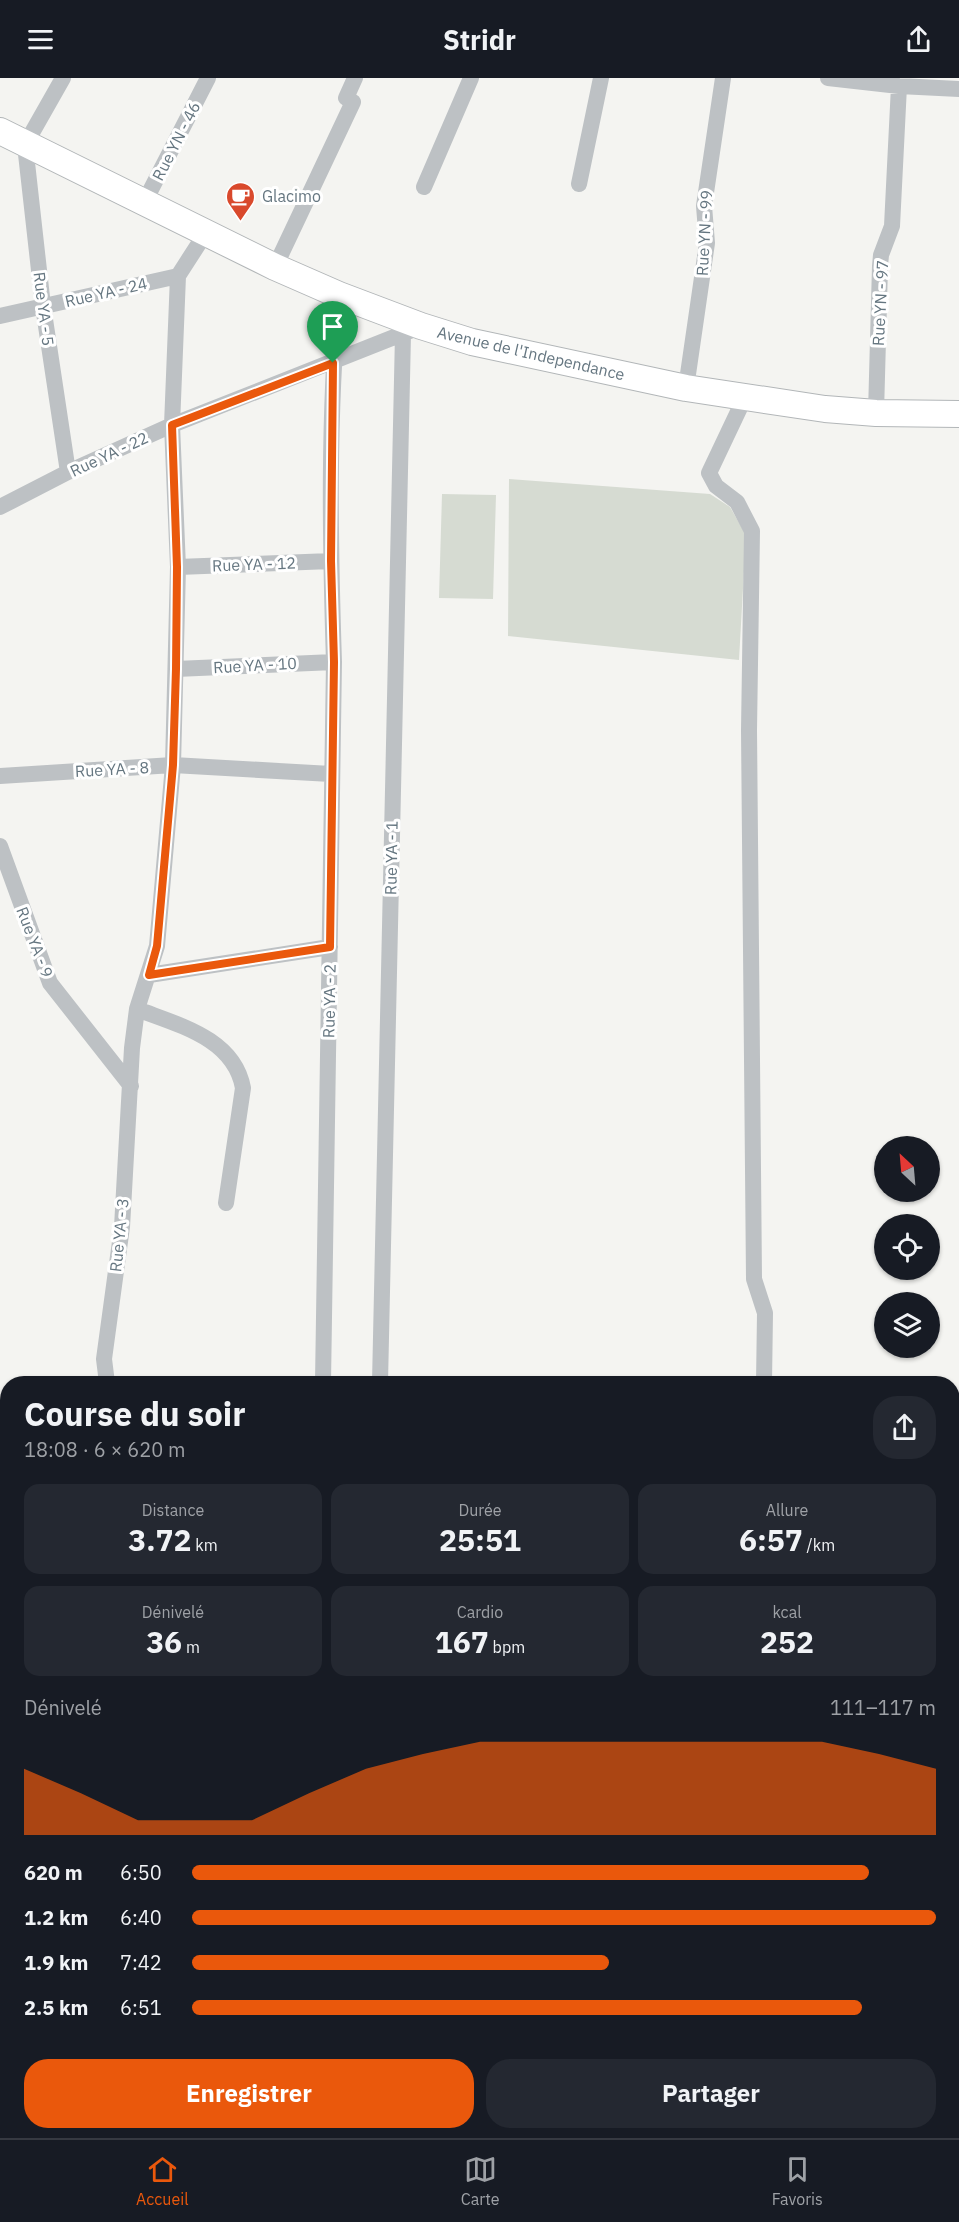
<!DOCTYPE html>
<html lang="fr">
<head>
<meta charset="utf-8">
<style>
  body { margin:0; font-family:"IBM Plex Sans",sans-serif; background:#242831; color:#f1f3f6; height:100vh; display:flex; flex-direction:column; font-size:22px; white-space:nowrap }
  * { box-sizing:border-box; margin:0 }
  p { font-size:20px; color:#9ea1a6 }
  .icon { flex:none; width:33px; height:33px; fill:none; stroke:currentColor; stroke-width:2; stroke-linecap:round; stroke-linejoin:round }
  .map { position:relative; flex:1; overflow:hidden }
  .panel { position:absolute; left:0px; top:1298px; width:960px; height:764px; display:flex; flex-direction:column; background:#171b24; border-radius:24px 24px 0 0; box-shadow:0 2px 4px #0004 }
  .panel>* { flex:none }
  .needle { width:39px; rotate:334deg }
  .buttons { position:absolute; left:874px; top:1058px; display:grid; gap:12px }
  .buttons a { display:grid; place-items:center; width:66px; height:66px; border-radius:50%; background:#171b24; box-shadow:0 2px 4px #0004; font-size:30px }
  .pin { position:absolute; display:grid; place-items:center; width:51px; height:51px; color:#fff; margin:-62px -26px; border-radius:50% 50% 50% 0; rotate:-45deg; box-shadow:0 0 6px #0007 }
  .pin .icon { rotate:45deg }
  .round { display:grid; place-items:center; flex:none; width:63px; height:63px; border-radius:24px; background:#242831 }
  .head { display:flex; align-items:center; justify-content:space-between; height:102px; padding:0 24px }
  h1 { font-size:33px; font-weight:700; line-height:45px }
  .figures { display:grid; grid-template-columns:repeat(3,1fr); gap:9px; height:102px; padding:6px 24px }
  .figures div { display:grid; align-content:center; border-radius:15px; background:#242831; text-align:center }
  .figures b { font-size:30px; font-weight:700 }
  .figures small { font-size:16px; font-weight:400 }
  .figures p { font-size:16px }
  .chart { height:168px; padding:12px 24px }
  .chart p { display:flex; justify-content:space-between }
  .chart svg { width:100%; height:108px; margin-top:6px; fill:#ea580c; opacity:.7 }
  .primary-button { display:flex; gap:12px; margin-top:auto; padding:12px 24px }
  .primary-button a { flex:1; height:69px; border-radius:24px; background:#ea580c; color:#fff; font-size:24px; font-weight:700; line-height:69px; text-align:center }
  .primary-button a+a { background:#242831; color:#f1f3f6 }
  ul { padding:0 24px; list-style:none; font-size:20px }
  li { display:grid; grid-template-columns:96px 72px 1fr; align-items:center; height:45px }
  li i { height:15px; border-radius:8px; background:#ea580c }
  header { display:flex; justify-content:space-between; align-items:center; height:78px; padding:0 24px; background:#171b24; font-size:27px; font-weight:700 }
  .dock { display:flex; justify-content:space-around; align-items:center; height:84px; border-top:2px solid #363941; background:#171b24; font-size:16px; color:#9ea1a6 }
  .dock a { display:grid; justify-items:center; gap:3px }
  .dock .current { color:#ea580c }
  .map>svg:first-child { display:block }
  .green { fill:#d6dbd2 }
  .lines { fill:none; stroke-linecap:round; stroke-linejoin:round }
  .major-casing { stroke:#b3b7ba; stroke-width:25 }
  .highway-casing { stroke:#b2b6b8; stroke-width:28 }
  .minor { stroke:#bdc1c4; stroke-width:16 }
  .major { stroke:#fff; stroke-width:22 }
  .highway { stroke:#fff; stroke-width:26 }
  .route-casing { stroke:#fff; stroke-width:12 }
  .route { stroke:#ea580c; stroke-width:8 }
  .labels { text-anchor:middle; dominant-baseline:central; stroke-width:6; stroke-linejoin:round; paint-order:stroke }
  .street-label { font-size:16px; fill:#657680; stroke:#fff }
  .poi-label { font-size:16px; fill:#657680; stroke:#fff; text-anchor:start }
</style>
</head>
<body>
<header><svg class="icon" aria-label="menu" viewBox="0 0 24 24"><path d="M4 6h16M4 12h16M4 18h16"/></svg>Stridr<svg class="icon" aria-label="share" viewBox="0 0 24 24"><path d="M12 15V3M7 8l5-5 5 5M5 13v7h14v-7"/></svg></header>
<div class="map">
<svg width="959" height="2060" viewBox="0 0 959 2060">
  <rect width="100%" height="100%" fill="#f4f4f1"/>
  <path class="green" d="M 509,401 L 710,416 L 730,429 L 746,457 L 739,582 L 508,558 Z
    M 442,416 L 496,417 L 493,521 L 439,520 Z"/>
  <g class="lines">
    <defs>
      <path id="major" d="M 952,1539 L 959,1539
        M 0,1549 L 8,1548"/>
      <path id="highway" d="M 0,53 L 275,189 L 339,217 L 421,248 L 472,264 L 686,310 L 825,331 L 876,335 L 959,336"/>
    </defs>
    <use href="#major" class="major-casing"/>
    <use href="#highway" class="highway-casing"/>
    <path class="minor" d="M 63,0 L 25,67 L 43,228 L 68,394
      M 828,0 L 899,8 L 959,11
      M 346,20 L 355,0
      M 579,106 L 601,0
      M 424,109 L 471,0
      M 144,125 L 208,0
      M 275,189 L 353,24
      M 0,238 L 178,198
      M 686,310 L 707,165 L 704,128 L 723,0
      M 745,319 L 709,395 L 716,408 L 737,424 L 752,453 L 749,652 L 754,1201 L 765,1235 L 764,1305
      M 876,335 L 880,188 L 881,177 L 892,148 L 899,8
      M 0,429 L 68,394 L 172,347 L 412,252
      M 178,489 L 331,483
      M 176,591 L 334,584
      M 0,698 L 173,687 L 331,696
      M 0,768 L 50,905 L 131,1008
      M 149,897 L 330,869
      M 137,931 C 178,947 234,960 243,1010 L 226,1125
      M 107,1305 L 104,1281 L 122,1149 L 132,970 L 137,931 L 157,868 L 173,687 L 178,489 L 172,347 L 178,198 L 205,156
      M 323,1305 L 334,584 C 330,462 328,339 339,217
      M 380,1305 L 403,256
      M 0,1362 L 4,1375
      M 13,2054 L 14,2060
      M 133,2054 L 139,2060
      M 234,2060 L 279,2054"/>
    <use href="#major" class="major"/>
    <use href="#highway" class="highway"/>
  </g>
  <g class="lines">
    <defs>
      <path id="route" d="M 333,285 L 331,483 L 334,584 L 330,869 L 149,897 L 157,868 L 173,687 L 176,591 L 177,489 L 172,347 Z"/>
    </defs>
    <use href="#route" class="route-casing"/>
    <use href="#route" class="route"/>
  </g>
  <defs>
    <symbol id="cafe-pin" viewBox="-11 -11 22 30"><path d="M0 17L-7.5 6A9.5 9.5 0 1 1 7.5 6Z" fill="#d9492c" stroke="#fff"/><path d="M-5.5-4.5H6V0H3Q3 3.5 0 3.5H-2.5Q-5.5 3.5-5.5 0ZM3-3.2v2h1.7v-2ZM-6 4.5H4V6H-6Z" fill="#fff"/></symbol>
  </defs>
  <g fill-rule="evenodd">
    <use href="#cafe-pin" x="224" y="102" width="33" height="45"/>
  </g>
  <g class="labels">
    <g class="street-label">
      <text transform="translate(176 63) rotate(-63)">Rue YN - 46</text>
      <text transform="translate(704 155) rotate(-87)">Rue YN - 99</text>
      <text transform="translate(106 214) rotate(-13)">Rue YA - 24</text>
      <text transform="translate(880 225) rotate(-87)">Rue YN - 97</text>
      <text transform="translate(44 231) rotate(83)">Rue YA - 5</text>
      <text transform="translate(531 275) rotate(13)">Avenue de l'Independance</text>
      <text transform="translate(109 376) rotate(-25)">Rue YA - 22</text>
      <text transform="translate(254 486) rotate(-2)">Rue YA - 12</text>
      <text transform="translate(255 587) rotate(-3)">Rue YA - 10</text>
      <text transform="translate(112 691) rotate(-3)">Rue YA - 8</text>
      <text transform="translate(391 780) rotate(-89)">Rue YA - 1</text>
      <text transform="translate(35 864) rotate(69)">Rue YA - 9</text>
      <text transform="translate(329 923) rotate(-89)">Rue YA - 2</text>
      <text transform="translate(119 1157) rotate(-84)">Rue YA - 3</text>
    </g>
    <g class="poi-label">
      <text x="262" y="118">Glacimo</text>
    </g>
  </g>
</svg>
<div class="buttons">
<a><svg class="needle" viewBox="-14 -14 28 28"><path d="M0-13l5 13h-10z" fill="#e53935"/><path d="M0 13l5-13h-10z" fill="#9ea1a6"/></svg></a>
<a><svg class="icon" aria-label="locate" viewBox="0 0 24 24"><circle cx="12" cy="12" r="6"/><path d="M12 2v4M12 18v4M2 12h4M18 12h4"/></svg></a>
<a><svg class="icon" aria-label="layers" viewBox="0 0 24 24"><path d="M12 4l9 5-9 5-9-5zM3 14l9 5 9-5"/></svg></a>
</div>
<div class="pin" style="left:333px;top:285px;background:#1e9e55"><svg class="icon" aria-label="arrive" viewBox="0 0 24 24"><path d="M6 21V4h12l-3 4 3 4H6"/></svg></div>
<section class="panel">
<div class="head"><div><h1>Course du soir</h1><p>18:08 · 6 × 620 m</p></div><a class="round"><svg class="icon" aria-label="share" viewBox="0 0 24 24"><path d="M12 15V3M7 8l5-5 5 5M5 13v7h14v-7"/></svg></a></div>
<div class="figures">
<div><p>Distance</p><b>3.72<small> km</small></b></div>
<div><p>Durée</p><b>25:51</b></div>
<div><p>Allure</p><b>6:57<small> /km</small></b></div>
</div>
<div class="figures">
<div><p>Dénivelé</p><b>36<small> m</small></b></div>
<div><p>Cardio</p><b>167<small> bpm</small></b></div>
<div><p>kcal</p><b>252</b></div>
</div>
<div class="chart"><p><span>Dénivelé</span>111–117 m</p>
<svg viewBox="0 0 160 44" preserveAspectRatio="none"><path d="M0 44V17L10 27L20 38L30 38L40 38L50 27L60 17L70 11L80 6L90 6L100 6L110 6L120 6L130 6L140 6L150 11L160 17V44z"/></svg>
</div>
<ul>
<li><b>620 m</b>6:50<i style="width:91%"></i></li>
<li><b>1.2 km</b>6:40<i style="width:100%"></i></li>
<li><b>1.9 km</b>7:42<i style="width:56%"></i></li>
<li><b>2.5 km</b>6:51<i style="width:90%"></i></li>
</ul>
<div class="primary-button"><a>Enregistrer</a><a>Partager</a></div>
</section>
</div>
<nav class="dock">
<a class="current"><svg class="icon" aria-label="home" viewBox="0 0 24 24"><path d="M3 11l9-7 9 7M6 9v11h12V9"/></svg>Accueil</a>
<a><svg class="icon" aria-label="map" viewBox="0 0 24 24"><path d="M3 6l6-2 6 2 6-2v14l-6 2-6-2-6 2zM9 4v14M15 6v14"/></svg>Carte</a>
<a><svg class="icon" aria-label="saved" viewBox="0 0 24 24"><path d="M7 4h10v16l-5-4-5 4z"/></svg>Favoris</a>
</nav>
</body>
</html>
